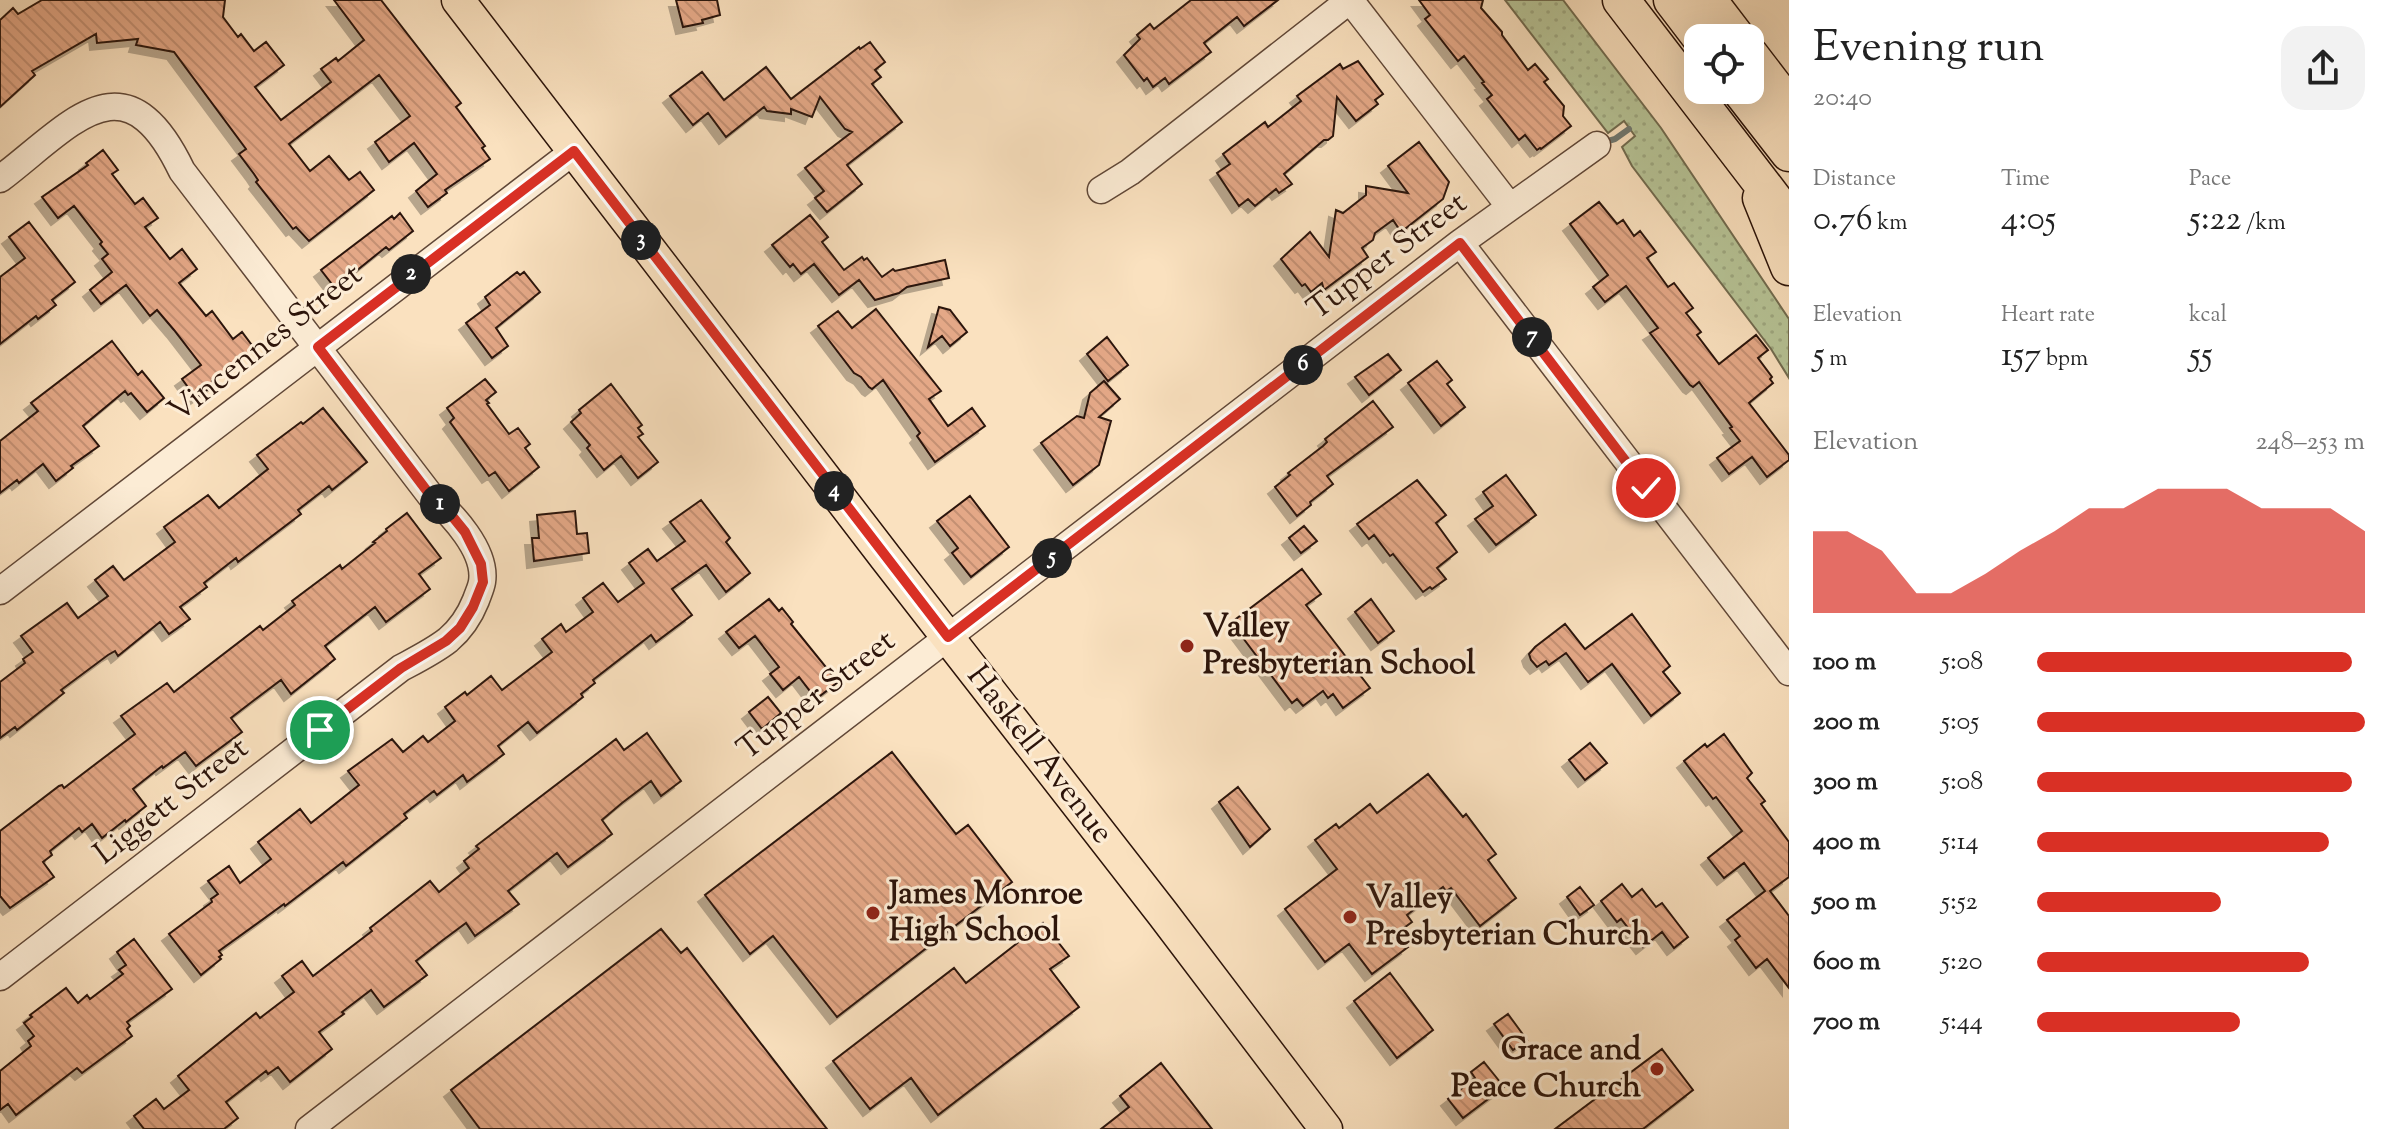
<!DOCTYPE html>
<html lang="en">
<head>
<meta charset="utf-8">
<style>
  body { margin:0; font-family:"Sorts Mill Goudy",serif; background:#f2f2f2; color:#222; height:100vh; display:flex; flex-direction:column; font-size:30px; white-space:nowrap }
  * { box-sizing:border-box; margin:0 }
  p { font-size:26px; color:#767676 }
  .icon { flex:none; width:44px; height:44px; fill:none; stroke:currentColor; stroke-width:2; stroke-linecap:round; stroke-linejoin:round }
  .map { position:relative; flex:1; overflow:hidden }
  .side { display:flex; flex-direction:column; background:#fff; width:600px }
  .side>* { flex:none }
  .controls { position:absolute; left:1684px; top:24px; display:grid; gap:16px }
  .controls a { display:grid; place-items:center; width:80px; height:80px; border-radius:16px; background:#fff; box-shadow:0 8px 32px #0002; font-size:40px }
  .pin { position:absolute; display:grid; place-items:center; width:68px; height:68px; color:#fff; margin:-34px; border:4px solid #fff; border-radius:50%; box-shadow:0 2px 8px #0007 }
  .km { position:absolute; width:40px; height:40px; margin:-20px; border-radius:50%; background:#222; color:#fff; font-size:22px; line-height:40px; text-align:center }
  .round { display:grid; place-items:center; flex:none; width:84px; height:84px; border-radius:24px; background:#f2f2f2 }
  .head { display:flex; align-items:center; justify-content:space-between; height:136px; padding:0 24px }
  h1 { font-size:44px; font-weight:600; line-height:60px }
  .figures { display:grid; grid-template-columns:repeat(3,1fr); gap:12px; height:136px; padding:8px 24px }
  .figures div { display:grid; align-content:center }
  .figures b { font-size:34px; font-weight:600 }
  .figures small { font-size:22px; font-weight:400 }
  .figures p { font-size:22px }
  .chart { height:224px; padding:16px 24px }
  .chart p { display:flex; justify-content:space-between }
  .chart svg { width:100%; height:144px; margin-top:8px; fill:#d93025; opacity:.7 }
  ul { padding:0 24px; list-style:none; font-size:26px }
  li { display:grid; grid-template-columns:128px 96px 1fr; align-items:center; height:60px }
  li i { height:20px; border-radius:10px; background:#d93025 }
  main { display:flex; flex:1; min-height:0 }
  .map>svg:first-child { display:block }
  .green { fill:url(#green-dots); stroke:#726c50; stroke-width:2 }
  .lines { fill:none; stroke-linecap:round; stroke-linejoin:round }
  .stream { stroke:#717971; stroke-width:6 }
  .building { fill:url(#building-back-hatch); stroke:#2c140a; stroke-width:2; filter:url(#shadow) }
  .minor-casing { stroke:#604737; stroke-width:29 }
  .major-casing { stroke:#2c140a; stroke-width:35 }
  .highway-casing { stroke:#2c140a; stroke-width:39 }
  .minor { stroke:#fcecd5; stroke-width:26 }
  .major { stroke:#fae1bf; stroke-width:32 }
  .highway { stroke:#fae1bf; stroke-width:36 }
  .route-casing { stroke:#fff; stroke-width:16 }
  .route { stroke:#d93025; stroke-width:10 }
  .poi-dot { fill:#8f2418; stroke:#fcecd5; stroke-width:3 }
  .labels { text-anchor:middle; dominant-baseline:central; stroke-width:6; stroke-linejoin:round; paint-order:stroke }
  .street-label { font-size:32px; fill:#2c140a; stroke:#fcecd5 }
  .poi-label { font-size:32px; font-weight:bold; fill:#2c140a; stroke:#fcecd5; text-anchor:start }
</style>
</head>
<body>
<main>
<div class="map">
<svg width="1789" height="1129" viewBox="0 0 1789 1129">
  <defs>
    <pattern id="green-dots" width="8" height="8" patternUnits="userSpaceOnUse" patternTransform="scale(2)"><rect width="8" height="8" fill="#b7c497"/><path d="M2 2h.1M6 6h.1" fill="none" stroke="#9ea881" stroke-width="1.8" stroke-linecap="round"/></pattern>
    <pattern id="building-back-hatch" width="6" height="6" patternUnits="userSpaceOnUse" patternTransform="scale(2)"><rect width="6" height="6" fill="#e4a887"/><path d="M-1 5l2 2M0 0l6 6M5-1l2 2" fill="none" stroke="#c49073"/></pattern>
    <filter id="shadow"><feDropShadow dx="-7" dy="7" stdDeviation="0" flood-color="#0004"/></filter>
  </defs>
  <rect width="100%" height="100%" fill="#fae1bf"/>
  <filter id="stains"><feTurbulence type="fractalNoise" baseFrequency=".0025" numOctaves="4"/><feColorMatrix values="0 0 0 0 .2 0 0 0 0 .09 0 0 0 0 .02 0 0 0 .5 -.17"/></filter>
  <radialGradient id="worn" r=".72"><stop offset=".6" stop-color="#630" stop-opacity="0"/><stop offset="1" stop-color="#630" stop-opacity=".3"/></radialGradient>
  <path class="green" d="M 1505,0 L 1563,0 L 1661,128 L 1789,319 L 1789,378 L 1771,349 L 1632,166 L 1622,147 L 1635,136 L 1624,121 L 1608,133 Z"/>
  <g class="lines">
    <path class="stream" d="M 1601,143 L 1615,139 L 1629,129"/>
  </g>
  <path class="building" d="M 42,0 L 225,0 L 223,17 L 238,37 L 241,34 L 254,51 L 266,42 L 284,65 L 255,87 L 281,120 L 331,82 L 321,69 L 336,58 L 338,61 L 364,40 L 334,0 L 381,0 L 461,103 L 456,107 L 485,146 L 482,148 L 490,159 L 445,190 L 447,193 L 428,207 L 416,191 L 437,174 L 414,143 L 389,162 L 375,142 L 410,116 L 379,75 L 289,144 L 310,171 L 329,156 L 349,180 L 360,172 L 374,190 L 309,241 L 296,227 L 293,229 L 256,182 L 258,180 L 254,174 L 239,154 L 246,149 L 174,52 L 136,45 L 138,39 L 97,43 L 96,34 L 32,71 L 35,75 L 0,107 L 0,20 L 13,8 L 18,14 Z
    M 676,0 L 717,0 L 720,15 L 702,20 L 703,23 L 683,27 Z
    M 1191,0 L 1278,0 L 1244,26 L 1237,17 L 1204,43 L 1211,52 L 1169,84 L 1165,78 L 1153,87 L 1147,78 L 1144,81 L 1124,55 L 1140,39 L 1137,35 L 1150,24 L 1154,29 Z
    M 1419,0 L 1483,0 L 1481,8 L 1502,32 L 1502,35 L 1528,70 L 1535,64 L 1548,79 L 1544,82 L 1564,106 L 1563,116 L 1571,126 L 1541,149 L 1540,148 L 1537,150 L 1525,135 L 1519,140 L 1487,99 L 1492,95 L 1482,83 L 1484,82 L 1464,56 L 1458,61 L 1425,19 L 1430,15 Z
    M 870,42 L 885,62 L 875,70 L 881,77 L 872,84 L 902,122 L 847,165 L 862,184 L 827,212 L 815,198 L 824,191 L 805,168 L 852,132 L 845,129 L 820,97 L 812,117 L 791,109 L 791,114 L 767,111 L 764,107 L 726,137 L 708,113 L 693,125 L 670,96 L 702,72 L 724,100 L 766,67 L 791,99 L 859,47 L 860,49 Z
    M 1358,61 L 1383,94 L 1375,100 L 1378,104 L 1356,121 L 1337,97 L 1333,136 L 1328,140 L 1324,140 L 1284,174 L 1292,184 L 1279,193 L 1276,189 L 1255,206 L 1248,199 L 1239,206 L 1217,173 L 1230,164 L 1223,154 L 1265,122 L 1268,127 L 1301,101 L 1297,96 L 1340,64 L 1343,69 Z
    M 1419,142 L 1449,182 L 1443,199 L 1401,232 L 1393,220 L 1375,233 L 1373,240 L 1362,248 L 1368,257 L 1324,290 L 1322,283 L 1311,292 L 1305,284 L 1302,286 L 1281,259 L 1310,232 L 1329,257 L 1336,210 L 1343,213 L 1366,195 L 1366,186 L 1408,193 L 1388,166 Z
    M 103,150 L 118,170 L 112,174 L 135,204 L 143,198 L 158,218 L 145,227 L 170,259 L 182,249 L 197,269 L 179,283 L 206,316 L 212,311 L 233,339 L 242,332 L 254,348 L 212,381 L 215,384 L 196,398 L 182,379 L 201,365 L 174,330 L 157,310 L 150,316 L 126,285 L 101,304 L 90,290 L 112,272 L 102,259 L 108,254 L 100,244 L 102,242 L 74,206 L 58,218 L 42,197 L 88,165 L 86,163 Z
    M 1599,202 L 1617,224 L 1623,220 L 1634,236 L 1640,231 L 1656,252 L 1647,258 L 1668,287 L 1674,283 L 1693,308 L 1686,313 L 1701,332 L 1697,335 L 1719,364 L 1756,335 L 1768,350 L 1758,358 L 1772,377 L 1770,379 L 1773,383 L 1749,403 L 1789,455 L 1789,460 L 1767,477 L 1752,457 L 1729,474 L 1717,458 L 1740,441 L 1730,428 L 1732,427 L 1699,382 L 1693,387 L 1690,385 L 1650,333 L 1658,328 L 1626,286 L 1605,302 L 1593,287 L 1608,275 L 1570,224 Z
    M 400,213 L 413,231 L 389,250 L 386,247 L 335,288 L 321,270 L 392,216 L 394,219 Z
    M 810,215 L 828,237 L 822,242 L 844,270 L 862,257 L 864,260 L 867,258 L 882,277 L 893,269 L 895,271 L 945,260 L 949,278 L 907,287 L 899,293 L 875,300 L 859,280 L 839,295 L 814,264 L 801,274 L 793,264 L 790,267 L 772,245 Z
    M 29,222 L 75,282 L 52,300 L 56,305 L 38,319 L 36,316 L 0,344 L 0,277 L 25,258 L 9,237 Z
    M 517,272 L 520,275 L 524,272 L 540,292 L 496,328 L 508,346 L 492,358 L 466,323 L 490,305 L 485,297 Z
    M 939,307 L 950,310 L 967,332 L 950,346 L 942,336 L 928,347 Z
    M 876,309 L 941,391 L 929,399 L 948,426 L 972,408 L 985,426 L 935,462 L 917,436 L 920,433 L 883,380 L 872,389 L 869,387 L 861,377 L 854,373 L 818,326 L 838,311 L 852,328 Z
    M 1107,337 L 1128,365 L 1108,381 L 1087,354 Z
    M 112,341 L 138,375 L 142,371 L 164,398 L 147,412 L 131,393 L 128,395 L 125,391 L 83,426 L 99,446 L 71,466 L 73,468 L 56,481 L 43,464 L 19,483 L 17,480 L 0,493 L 0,441 L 38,411 L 31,403 Z
    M 1388,354 L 1401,370 L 1369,395 L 1355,377 Z
    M 1437,361 L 1452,380 L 1447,384 L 1465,407 L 1441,426 L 1408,383 Z
    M 485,379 L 496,392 L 486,400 L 489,403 L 487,404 L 509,434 L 518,428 L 530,444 L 525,448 L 539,467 L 509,491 L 495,472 L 489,476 L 450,422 L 454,418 L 447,408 Z
    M 1104,381 L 1120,399 L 1099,417 L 1111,421 L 1099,465 L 1073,485 L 1041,443 L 1077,416 L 1084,418 L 1090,393 Z
    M 611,384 L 642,425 L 638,428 L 643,434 L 638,437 L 658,462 L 638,478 L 621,456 L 604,470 L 587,448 L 590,445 L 571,422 L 581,413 L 579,410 Z
    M 1373,401 L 1393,427 L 1327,476 L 1333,484 L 1310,502 L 1311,505 L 1297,516 L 1275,487 L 1290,475 L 1288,473 L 1323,446 L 1327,442 L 1325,439 Z
    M 323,408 L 367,462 L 332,490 L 329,486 L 298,510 L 301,514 L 238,562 L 236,558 L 204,583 L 207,587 L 180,607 L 190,619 L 169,634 L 160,622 L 118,656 L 115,651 L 108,655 L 61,690 L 64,693 L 17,730 L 15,727 L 0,738 L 0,682 L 25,663 L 23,659 L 33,652 L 21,636 L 67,603 L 78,618 L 108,596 L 95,580 L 113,566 L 124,580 L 175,542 L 164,527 L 208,495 L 219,508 L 268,469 L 257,455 L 301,422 L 303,424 Z
    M 1506,475 L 1536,515 L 1496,545 L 1475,519 L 1493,506 L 1483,492 Z
    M 1417,480 L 1446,515 L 1436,523 L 1457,552 L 1437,568 L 1446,579 L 1432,589 L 1430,587 L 1423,592 L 1393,554 L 1390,556 L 1374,535 L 1369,539 L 1357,524 Z
    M 970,496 L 1009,547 L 971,577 L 952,553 L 958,548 L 937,521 Z
    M 701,500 L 730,538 L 726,542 L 750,573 L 726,592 L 706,565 L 672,589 L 692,615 L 656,642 L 651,635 L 593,680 L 595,683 L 581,694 L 583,697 L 537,733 L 528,722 L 498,746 L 504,754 L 467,782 L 463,775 L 437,795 L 434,791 L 404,814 L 407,818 L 346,866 L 343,862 L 285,906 L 284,904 L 219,951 L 222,955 L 219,957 L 221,959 L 201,975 L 169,934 L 212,902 L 211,899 L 218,894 L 208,881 L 229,866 L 240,883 L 271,859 L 258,842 L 300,809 L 311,823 L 359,785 L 348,771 L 392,739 L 403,752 L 423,736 L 428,742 L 455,721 L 445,707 L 465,692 L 467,695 L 491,676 L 502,690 L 552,652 L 542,639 L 561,624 L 566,632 L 593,612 L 583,598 L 603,583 L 618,602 L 644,583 L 629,563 L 648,549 L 657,561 L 685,541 L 670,522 Z
    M 575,511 L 577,534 L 587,533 L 589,553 L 534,561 L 532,538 L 539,538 L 537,515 Z
    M 407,513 L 441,558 L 419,574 L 430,589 L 386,622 L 375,607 L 325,646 L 335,659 L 291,694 L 281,680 L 253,701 L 231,718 L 242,732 L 196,766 L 185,752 L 163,768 L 162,766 L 133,789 L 146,806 L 126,822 L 125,820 L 102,838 L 92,824 L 82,832 L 79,828 L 50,851 L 52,855 L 43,862 L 54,877 L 10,908 L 0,896 L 0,831 L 59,786 L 62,785 L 64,788 L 135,734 L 121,716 L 167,683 L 174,692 L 260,626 L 263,630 L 295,605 L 292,601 L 340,565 L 342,569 L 375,543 L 373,542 L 387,531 L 386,529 Z
    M 1304,526 L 1317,541 L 1301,553 L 1289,538 Z
    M 1302,569 L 1321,594 L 1306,605 L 1370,688 L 1343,708 L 1333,694 L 1328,698 L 1323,691 L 1303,706 L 1297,699 L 1292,703 L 1237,630 L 1242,626 L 1236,619 Z
    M 769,599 L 779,611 L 782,608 L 793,622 L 791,624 L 838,682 L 816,699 L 799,677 L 783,690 L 770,674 L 779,667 L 755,636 L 739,648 L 726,632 Z
    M 1371,599 L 1394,631 L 1378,643 L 1355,612 Z
    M 1632,614 L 1670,666 L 1663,672 L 1680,693 L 1651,716 L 1612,664 L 1588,682 L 1566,653 L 1549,665 L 1546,661 L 1537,667 L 1531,660 L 1529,654 L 1535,647 L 1565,624 L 1585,649 Z
    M 768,697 L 781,713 L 762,729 L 749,712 Z
    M 647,733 L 681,781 L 661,796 L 651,781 L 622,803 L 602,820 L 612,834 L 568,867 L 557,853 L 508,891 L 519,904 L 475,936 L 466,923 L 443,940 L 416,961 L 427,975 L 384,1007 L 371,990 L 342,1012 L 344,1014 L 319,1032 L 332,1049 L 290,1082 L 278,1067 L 268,1074 L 266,1071 L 226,1102 L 238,1118 L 224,1129 L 144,1129 L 134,1116 L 156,1099 L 164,1109 L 189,1090 L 178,1076 L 256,1013 L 260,1018 L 294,992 L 282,976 L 302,961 L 313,976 L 372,931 L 370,928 L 430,881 L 439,892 L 469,868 L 464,861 L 479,849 L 476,846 L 616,739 L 624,750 Z
    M 1724,734 L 1752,773 L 1747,778 L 1765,801 L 1761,804 L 1789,842 L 1789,877 L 1770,891 L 1789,916 L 1789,988 L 1767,959 L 1756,968 L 1735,940 L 1740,936 L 1727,920 L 1765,891 L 1744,863 L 1724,878 L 1708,858 L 1742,831 L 1716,797 L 1713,799 L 1684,761 L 1705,744 L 1707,747 Z
    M 1590,743 L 1607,763 L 1585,780 L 1569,760 Z
    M 892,752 L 956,834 L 968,825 L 1012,882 L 837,1017 L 773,936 L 750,954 L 705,895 Z
    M 1428,774 L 1463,817 L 1466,814 L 1496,854 L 1488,860 L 1516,898 L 1480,926 L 1451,888 L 1446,891 L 1443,887 L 1407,915 L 1412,922 L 1397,933 L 1408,947 L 1372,974 L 1349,944 L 1325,962 L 1285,909 L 1337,869 L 1315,840 L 1336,824 L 1339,828 L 1370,804 L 1377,813 Z
    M 1238,787 L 1270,829 L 1250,847 L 1219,802 Z
    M 1622,884 L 1632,897 L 1642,889 L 1656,907 L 1662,903 L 1688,937 L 1674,948 L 1662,932 L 1643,947 L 1621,919 L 1617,922 L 1601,901 Z
    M 1580,887 L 1594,905 L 1580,915 L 1567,897 Z
    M 1043,923 L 1069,956 L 1050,969 L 1079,1007 L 938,1115 L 911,1078 L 870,1109 L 833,1061 L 954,968 L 966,983 Z
    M 661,929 L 681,953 L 687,948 L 827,1129 L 480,1129 L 451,1090 Z
    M 134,939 L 172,989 L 127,1022 L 130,1026 L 127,1029 L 132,1036 L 82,1073 L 77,1068 L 16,1115 L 8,1104 L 0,1110 L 0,1071 L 31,1046 L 28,1041 L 34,1036 L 24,1023 L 32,1017 L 30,1015 L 66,988 L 78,1003 L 87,995 L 90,999 L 123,974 L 119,970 L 126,965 L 117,952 Z
    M 1390,973 L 1433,1030 L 1397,1058 L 1354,1001 Z
    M 1508,1014 L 1527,1040 L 1513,1050 L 1494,1024 Z
    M 1662,1049 L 1693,1090 L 1643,1129 L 1555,1129 Z
    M 1484,1062 L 1504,1087 L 1463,1118 L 1448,1099 L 1475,1078 L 1471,1072 Z
    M 1161,1063 L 1212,1129 L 1101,1129 L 1129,1107 L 1120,1096 Z"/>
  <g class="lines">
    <defs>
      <path id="minor" d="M 1350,0 L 1510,207
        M 0,179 C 71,125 125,52 182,171 L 430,495 C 452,514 487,551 482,582 C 481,588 478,594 476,600 C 470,615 461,629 448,640 C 434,651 416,660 401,668 L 0,977
        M 1101,190 L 1130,172 L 1350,0
        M 1460,243 L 1789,672
        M 0,591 L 574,151
        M 309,1129 L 1460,243 L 1597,145"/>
      <path id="major" d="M 458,0 L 886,558 L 1163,914 L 1326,1129"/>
      <path id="highway" d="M 1621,0 L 1789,219
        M 1672,0 L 1701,38
        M 1708,0 L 1737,38
        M 1750,55 L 1789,106
        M 1740,90 L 1789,153
        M 1761,198 L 1789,267"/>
    </defs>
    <use href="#minor" class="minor-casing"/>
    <use href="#major" class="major-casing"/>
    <use href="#highway" class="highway-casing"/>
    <use href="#minor" class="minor"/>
    <use href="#major" class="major"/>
    <use href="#highway" class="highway"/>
  </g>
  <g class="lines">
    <defs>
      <path id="route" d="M 320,730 L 401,668 L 446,641 L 460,628 L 473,607 L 483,582 L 481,564 L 465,532 L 448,511 L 430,495 L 318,347 L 574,151 L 948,637 L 1460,243 L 1646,488"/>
    </defs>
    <use href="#route" class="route-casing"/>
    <use href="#route" class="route"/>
  </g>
  <g class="poi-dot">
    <circle cx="1187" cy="646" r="8"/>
    <circle cx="873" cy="913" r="8"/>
    <circle cx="1350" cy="917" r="8"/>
    <circle cx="1657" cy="1069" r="8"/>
  </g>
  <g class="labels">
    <g class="street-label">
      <text transform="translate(1388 257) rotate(-37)">Tupper Street</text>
      <text transform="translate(266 344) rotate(-38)">Vincennes Street</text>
      <text transform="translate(817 696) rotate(-38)">Tupper Street</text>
      <text transform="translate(1039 755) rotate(52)">Haskell Avenue</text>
      <text transform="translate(172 802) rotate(-38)">Liggett Street</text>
    </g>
    <g class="poi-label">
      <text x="1203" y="628">Valley<tspan x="1203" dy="37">Presbyterian School</tspan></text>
      <text x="889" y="895">James Monroe<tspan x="889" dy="37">High School</tspan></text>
      <text x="1366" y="899">Valley<tspan x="1366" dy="37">Presbyterian Church</tspan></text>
      <text x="1641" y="1051" text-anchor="end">Grace and<tspan x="1641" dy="37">Peace Church</tspan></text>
    </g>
  </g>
  <rect width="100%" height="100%" filter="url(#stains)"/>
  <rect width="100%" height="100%" fill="url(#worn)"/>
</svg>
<div class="controls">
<a><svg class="icon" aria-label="locate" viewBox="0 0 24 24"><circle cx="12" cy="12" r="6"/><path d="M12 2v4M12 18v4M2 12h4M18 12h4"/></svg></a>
</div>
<div class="pin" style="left:320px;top:730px;background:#1e9e55"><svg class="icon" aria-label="arrive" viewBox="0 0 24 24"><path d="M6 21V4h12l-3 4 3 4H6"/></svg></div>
<div class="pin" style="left:1646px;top:488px;background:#d93025"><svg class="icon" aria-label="check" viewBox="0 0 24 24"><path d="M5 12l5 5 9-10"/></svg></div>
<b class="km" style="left:440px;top:504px">1</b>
<b class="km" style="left:411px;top:274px">2</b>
<b class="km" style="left:641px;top:240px">3</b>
<b class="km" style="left:834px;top:491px">4</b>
<b class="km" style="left:1052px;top:558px">5</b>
<b class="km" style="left:1303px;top:365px">6</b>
<b class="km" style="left:1532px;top:337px">7</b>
</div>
<section class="side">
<div class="head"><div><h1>Evening run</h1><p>20:40</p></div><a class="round"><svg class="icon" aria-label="share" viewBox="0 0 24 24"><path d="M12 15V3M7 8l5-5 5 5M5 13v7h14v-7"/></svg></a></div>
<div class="figures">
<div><p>Distance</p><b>0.76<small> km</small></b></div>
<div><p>Time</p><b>4:05</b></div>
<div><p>Pace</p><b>5:22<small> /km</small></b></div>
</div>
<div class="figures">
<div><p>Elevation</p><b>5<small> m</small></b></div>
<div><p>Heart rate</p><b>157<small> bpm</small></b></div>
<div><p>kcal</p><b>55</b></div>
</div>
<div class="chart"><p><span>Elevation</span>248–253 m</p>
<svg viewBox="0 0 160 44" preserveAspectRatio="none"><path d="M0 44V19L10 19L20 25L30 38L40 38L50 32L60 25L70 19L80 12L90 12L100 6L110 6L120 6L130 12L140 12L150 12L160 19V44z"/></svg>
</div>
<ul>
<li><b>100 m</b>5:08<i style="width:96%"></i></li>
<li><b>200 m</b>5:05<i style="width:100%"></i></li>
<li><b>300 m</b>5:08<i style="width:96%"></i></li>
<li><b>400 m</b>5:14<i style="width:89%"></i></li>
<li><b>500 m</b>5:52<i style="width:56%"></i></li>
<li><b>600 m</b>5:20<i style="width:83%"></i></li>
<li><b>700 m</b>5:44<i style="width:62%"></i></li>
</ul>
</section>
</main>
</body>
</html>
